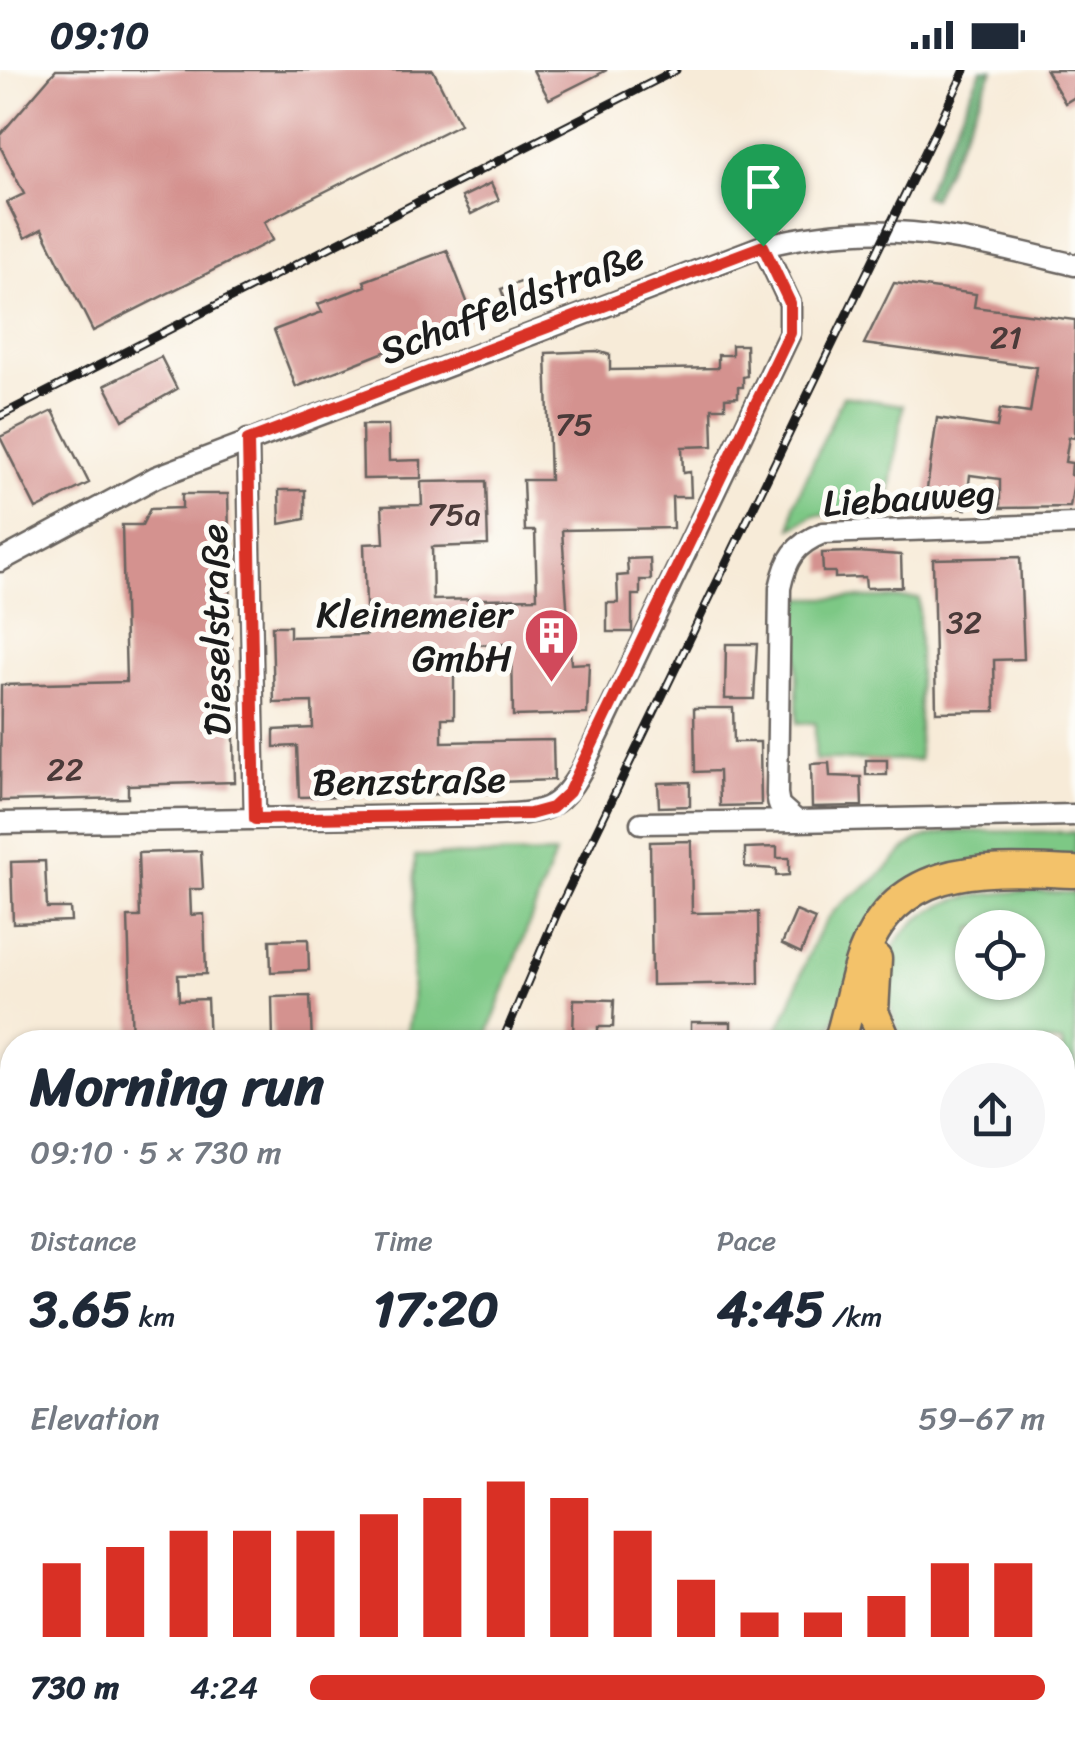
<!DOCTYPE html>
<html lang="en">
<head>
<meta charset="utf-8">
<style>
  body { margin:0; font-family:Sriracha,sans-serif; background:#f6f6f7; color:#1f2937; height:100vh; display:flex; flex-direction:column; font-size:38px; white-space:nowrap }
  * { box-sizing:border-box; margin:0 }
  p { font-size:32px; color:#747a83 }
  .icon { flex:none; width:55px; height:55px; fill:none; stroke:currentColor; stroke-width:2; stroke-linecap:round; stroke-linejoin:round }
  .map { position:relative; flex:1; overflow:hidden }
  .details { position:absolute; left:0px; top:960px; width:1075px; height:718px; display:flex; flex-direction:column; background:#fff; border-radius:40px 40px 0 0; box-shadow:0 2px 8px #0004 }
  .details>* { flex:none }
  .fabs { position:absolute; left:955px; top:840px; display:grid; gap:20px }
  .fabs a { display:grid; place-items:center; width:90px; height:90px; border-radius:50%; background:#fff; box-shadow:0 2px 8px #0004; font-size:50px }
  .pin { position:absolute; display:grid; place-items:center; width:85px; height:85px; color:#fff; margin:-102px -42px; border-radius:50% 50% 50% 0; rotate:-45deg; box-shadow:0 0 10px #0007 }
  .pin .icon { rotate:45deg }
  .round { display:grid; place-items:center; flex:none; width:105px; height:105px; border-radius:52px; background:#f6f6f7 }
  .head { display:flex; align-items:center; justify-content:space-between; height:170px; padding:0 30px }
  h1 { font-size:55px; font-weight:700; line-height:75px }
  .figures { display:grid; grid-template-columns:repeat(3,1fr); gap:15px; height:170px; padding:10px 30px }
  .figures div { display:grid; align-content:center }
  .figures b { font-size:50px; font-weight:700 }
  .figures small { font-size:28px; font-weight:400 }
  .figures p { font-size:28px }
  .chart { height:280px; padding:20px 30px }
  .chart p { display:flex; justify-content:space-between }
  .chart svg { width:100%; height:180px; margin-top:10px; stroke:#d93025; stroke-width:6 }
  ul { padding:0 30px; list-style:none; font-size:32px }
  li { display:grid; grid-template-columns:160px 120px 1fr; align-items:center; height:75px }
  li i { height:25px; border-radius:12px; background:#d93025 }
  .status { display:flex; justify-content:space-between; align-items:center; height:70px; padding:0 50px; background:#fff; direction:ltr }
  .status svg { height:28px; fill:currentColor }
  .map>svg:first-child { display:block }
  .green { fill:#7dc885; stroke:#4c7250; stroke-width:2.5; fill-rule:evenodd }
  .forest { fill:#66ac72; stroke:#416447; stroke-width:2.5 }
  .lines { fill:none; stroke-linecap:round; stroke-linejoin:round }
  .stream { stroke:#79aee7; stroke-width:5 }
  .building { fill:#d4928f }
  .minor-casing { stroke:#69645e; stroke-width:25 }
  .highway-casing { stroke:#69645e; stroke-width:35 }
  .minor { stroke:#fff; stroke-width:20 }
  .highway { stroke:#f3c26a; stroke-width:30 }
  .rail-casing { stroke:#1c1c1c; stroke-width:9 }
  .rail { stroke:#fdfcf7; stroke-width:5; stroke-dasharray:15; stroke-linecap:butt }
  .route-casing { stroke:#fff; stroke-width:20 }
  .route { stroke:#d93025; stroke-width:12 }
  .labels { text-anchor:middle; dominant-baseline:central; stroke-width:10; stroke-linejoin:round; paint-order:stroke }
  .number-label { font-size:32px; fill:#4a3a39 }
  .street-label { font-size:38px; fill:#1c1c1c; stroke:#fdfcf7 }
  .poi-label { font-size:38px; fill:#1c1c1c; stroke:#fdfcf7; text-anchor:end }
</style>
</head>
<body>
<div class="status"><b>09:10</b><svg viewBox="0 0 49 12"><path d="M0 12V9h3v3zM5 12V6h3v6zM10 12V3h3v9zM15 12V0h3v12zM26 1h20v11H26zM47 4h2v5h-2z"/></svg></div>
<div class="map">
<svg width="1075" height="1676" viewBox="0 0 1075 1676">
  <rect width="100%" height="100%" fill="#fdfcf7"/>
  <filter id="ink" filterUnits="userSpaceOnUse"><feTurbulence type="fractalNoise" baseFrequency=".01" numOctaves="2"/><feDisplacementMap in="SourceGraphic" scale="20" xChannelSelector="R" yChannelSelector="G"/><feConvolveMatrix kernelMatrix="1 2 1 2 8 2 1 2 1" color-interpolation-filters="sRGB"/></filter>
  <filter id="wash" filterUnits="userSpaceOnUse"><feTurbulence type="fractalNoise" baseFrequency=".0048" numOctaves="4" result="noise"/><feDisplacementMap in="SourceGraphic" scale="40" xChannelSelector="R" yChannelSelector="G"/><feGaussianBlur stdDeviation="2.25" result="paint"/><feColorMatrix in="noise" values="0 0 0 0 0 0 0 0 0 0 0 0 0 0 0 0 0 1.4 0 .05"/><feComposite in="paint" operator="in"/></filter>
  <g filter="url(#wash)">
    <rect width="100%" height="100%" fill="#f7ebd8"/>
    <path class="green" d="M 843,326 L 903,335 L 887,443 L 815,445 L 792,458 L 794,435 Z
      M 797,528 L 919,528 L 919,690 L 815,690 L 815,653 L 797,653 Z
      M 954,761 L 1075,762 L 1075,796 L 889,823 L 825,972 L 769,972 C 799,934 801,877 835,840 C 847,827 865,820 878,807 C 912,774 906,769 954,761 Z
      M 555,784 L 485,972 L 405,972 L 412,934 L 415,786 Z
      M 1020,821 L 1075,823 L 1075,998 L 1063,1001 L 1062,972 L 903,972 C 874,909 880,861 950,832 C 970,824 998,824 1020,821 ZM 972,858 L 1028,858 L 1028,912 L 972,912 Z"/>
    <path class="forest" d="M 981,0 L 993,0 L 933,128 L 923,126 Z
      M 12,1216 L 12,1286 L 0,1286 L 0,1218 Z"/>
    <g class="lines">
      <path class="stream" d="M 1020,1676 L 1075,1665"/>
    </g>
    <g id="blocks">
      <path class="building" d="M 56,0 L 433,0 L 460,54 L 264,152 L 273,170 L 93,261 L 42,159 L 25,168 L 7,132 L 24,124 L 0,76 L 0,65 Z
        M 533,0 L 607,0 L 549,29 Z
        M 1046,0 L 1075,0 L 1075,27 L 1065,33 Z
        M 491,113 L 499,130 L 471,144 L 462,127 Z
        M 447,180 L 473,247 L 296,317 L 274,260 L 322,242 L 318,234 L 366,216 L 364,211 Z
        M 526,210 L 533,230 L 508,239 L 501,219 Z
        M 894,213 L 976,224 L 974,237 L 1075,250 L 1075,368 L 1069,367 L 1065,392 L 1072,393 L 1071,405 L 1075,406 L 1070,437 L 1000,438 L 1000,409 L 970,405 L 966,439 L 925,433 L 937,348 L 997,357 L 1000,339 L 1030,343 L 1037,297 L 864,274 Z
        M 732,275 L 746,275 L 747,306 L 743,307 L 743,317 L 738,317 L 738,327 L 725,328 L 725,338 L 712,338 L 713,376 L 682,377 L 683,403 L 690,402 L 691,427 L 672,427 L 673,458 L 562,460 L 571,594 L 589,593 L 587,644 L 513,646 L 512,574 L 468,575 L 470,596 L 454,596 L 454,648 L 442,648 L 442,672 L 553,670 L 554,710 L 498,712 L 498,723 L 299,727 L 297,676 L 274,677 L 274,660 L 313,658 L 312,632 L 274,633 L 272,556 L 290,556 L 290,567 L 367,565 L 364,474 L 384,473 L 382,436 L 422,435 L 421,412 L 486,411 L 488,475 L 432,477 L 433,530 L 537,528 L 535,461 L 525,461 L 523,410 L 550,410 L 546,283 L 597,281 L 610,285 L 610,300 L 718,298 L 718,285 L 732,285 Z
        M 161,287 L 177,319 L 123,350 L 105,315 Z
        M 53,341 L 89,413 L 36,439 L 0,367 Z
        M 362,355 L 388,355 L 389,391 L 421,390 L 421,408 L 363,409 Z
        M 279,420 L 305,420 L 305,449 L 280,454 Z
        M 182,424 L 228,424 L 235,712 L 128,715 L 128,728 L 0,731 L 1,615 L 126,612 L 122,455 L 142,455 L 150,439 L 182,438 Z
        M 857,482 L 901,485 L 902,517 L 866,518 L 865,507 L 835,508 L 835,502 L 823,502 L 822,483 Z
        M 1020,487 L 1024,589 L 994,590 L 995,641 L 936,642 L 933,489 Z
        M 650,488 L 651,510 L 640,510 L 640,525 L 632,525 L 632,562 L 607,562 L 607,533 L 618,533 L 617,506 L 628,505 L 627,489 Z
        M 726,574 L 757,574 L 754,629 L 725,629 Z
        M 694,638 L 733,638 L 734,672 L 760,672 L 761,735 L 720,736 L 719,701 L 695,702 Z
        M 866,690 L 887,690 L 887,705 L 866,705 Z
        M 829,693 L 830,706 L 861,707 L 862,736 L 812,737 L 811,694 Z
        M 690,712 L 690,736 L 659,737 L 658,713 Z
        M 691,771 L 692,843 L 758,842 L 759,913 L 652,915 L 650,772 Z
        M 777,777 L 777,788 L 789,788 L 789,805 L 776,806 L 776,799 L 745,797 L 745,778 Z
        M 201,781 L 203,819 L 190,819 L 191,845 L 204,844 L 206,904 L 178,905 L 179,930 L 207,929 L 209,972 L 132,972 L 128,847 L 140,847 L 138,783 Z
        M 45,791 L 47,838 L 70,838 L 71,851 L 13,853 L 11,792 Z
        M 796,841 L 815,849 L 801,883 L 782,874 Z
        M 308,869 L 309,900 L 271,902 L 270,870 Z
        M 310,926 L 312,972 L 273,972 L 272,927 Z
        M 574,929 L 614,930 L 613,957 L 598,957 L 598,966 L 573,967 Z
        M 691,952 L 731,952 L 731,972 L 691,972 Z"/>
    </g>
  </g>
  <g filter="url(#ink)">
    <use href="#blocks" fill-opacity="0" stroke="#69645e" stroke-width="2.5"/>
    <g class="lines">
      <defs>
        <path id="minor" d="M 248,370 L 255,749
          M 1075,454 L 823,463 C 795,474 786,489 780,518 L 777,724 L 779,735 L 797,751 L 1075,745
          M 0,491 L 156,407 L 763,176 C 885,146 957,167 1075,195
          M 0,753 L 493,745 C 540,743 558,743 582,699 L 790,263 L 790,233 L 763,176
          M 641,753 L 797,751"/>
        <path id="highway" d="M 876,889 L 873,942 L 886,972
          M 839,972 C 848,946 852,917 861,891 C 896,789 987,799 1075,802
          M 1062,1027 L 1075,1025
          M 0,1188 L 12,1186"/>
      </defs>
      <use href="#minor" class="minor-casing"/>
      <use href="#highway" class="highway-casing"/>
      <use href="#minor" class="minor"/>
      <use href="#highway" class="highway"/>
      <defs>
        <path id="rail" d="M 0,346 L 676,0
          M 502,972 L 557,843 L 965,0
          M 309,1676 L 310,1665"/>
      </defs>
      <use href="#rail" class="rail-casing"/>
      <use href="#rail" class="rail"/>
    </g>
  </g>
  <g class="lines" filter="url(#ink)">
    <defs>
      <path id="route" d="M 763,176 L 790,233 L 790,263 L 569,722 L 552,738 L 530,744 L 255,749 L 248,370 Z"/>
    </defs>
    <use href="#route" class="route-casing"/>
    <use href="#route" class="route"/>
  </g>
  <defs>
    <symbol id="building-pin" viewBox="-11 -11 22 30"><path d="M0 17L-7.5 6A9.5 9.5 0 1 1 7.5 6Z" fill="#d1495b" stroke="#fdfcf7"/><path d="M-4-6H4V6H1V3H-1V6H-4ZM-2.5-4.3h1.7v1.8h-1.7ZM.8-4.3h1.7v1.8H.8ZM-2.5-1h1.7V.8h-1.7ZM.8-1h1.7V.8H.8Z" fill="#fff"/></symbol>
  </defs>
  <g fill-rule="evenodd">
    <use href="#building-pin" x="520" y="534" width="63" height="86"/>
  </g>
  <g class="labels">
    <g class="number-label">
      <text x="1006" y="267">21</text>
      <text x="574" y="354">75</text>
      <text x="454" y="444">75a</text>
      <text x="964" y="552">32</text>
      <text x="65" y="699">22</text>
    </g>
    <g class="street-label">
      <text transform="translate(512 233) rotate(-21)">Schaffeldstraße</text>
      <text transform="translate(909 428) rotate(-4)">Liebauweg</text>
      <text transform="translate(216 560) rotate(-91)">Dieselstraße</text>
      <text transform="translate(409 711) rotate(-1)">Benzstraße</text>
    </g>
    <g class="poi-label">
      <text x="512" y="544">Kleinemeier<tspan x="512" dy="44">GmbH</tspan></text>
    </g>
  </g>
</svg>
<div class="fabs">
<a><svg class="icon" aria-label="locate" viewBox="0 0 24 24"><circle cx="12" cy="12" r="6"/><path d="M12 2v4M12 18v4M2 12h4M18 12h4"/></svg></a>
</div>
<div class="pin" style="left:763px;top:176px;background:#1e9e55"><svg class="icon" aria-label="arrive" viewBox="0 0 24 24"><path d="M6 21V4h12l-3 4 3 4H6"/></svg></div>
<section class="details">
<div class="head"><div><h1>Morning run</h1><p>09:10 · 5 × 730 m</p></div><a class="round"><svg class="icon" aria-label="share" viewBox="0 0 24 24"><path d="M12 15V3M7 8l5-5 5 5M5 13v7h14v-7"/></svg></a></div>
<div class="figures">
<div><p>Distance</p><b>3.65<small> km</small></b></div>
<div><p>Time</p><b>17:20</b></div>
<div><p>Pace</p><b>4:45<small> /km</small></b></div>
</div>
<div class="chart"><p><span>Elevation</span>59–67 m</p>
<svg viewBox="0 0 160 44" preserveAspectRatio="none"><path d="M5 44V26M15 44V22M25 44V18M35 44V18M45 44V18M55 44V14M65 44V10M75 44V6M85 44V10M95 44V18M105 44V30M115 44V38M125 44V38M135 44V34M145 44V26M155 44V26"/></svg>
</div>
<ul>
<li><b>730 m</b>4:24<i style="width:100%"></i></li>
</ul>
</section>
</div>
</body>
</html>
